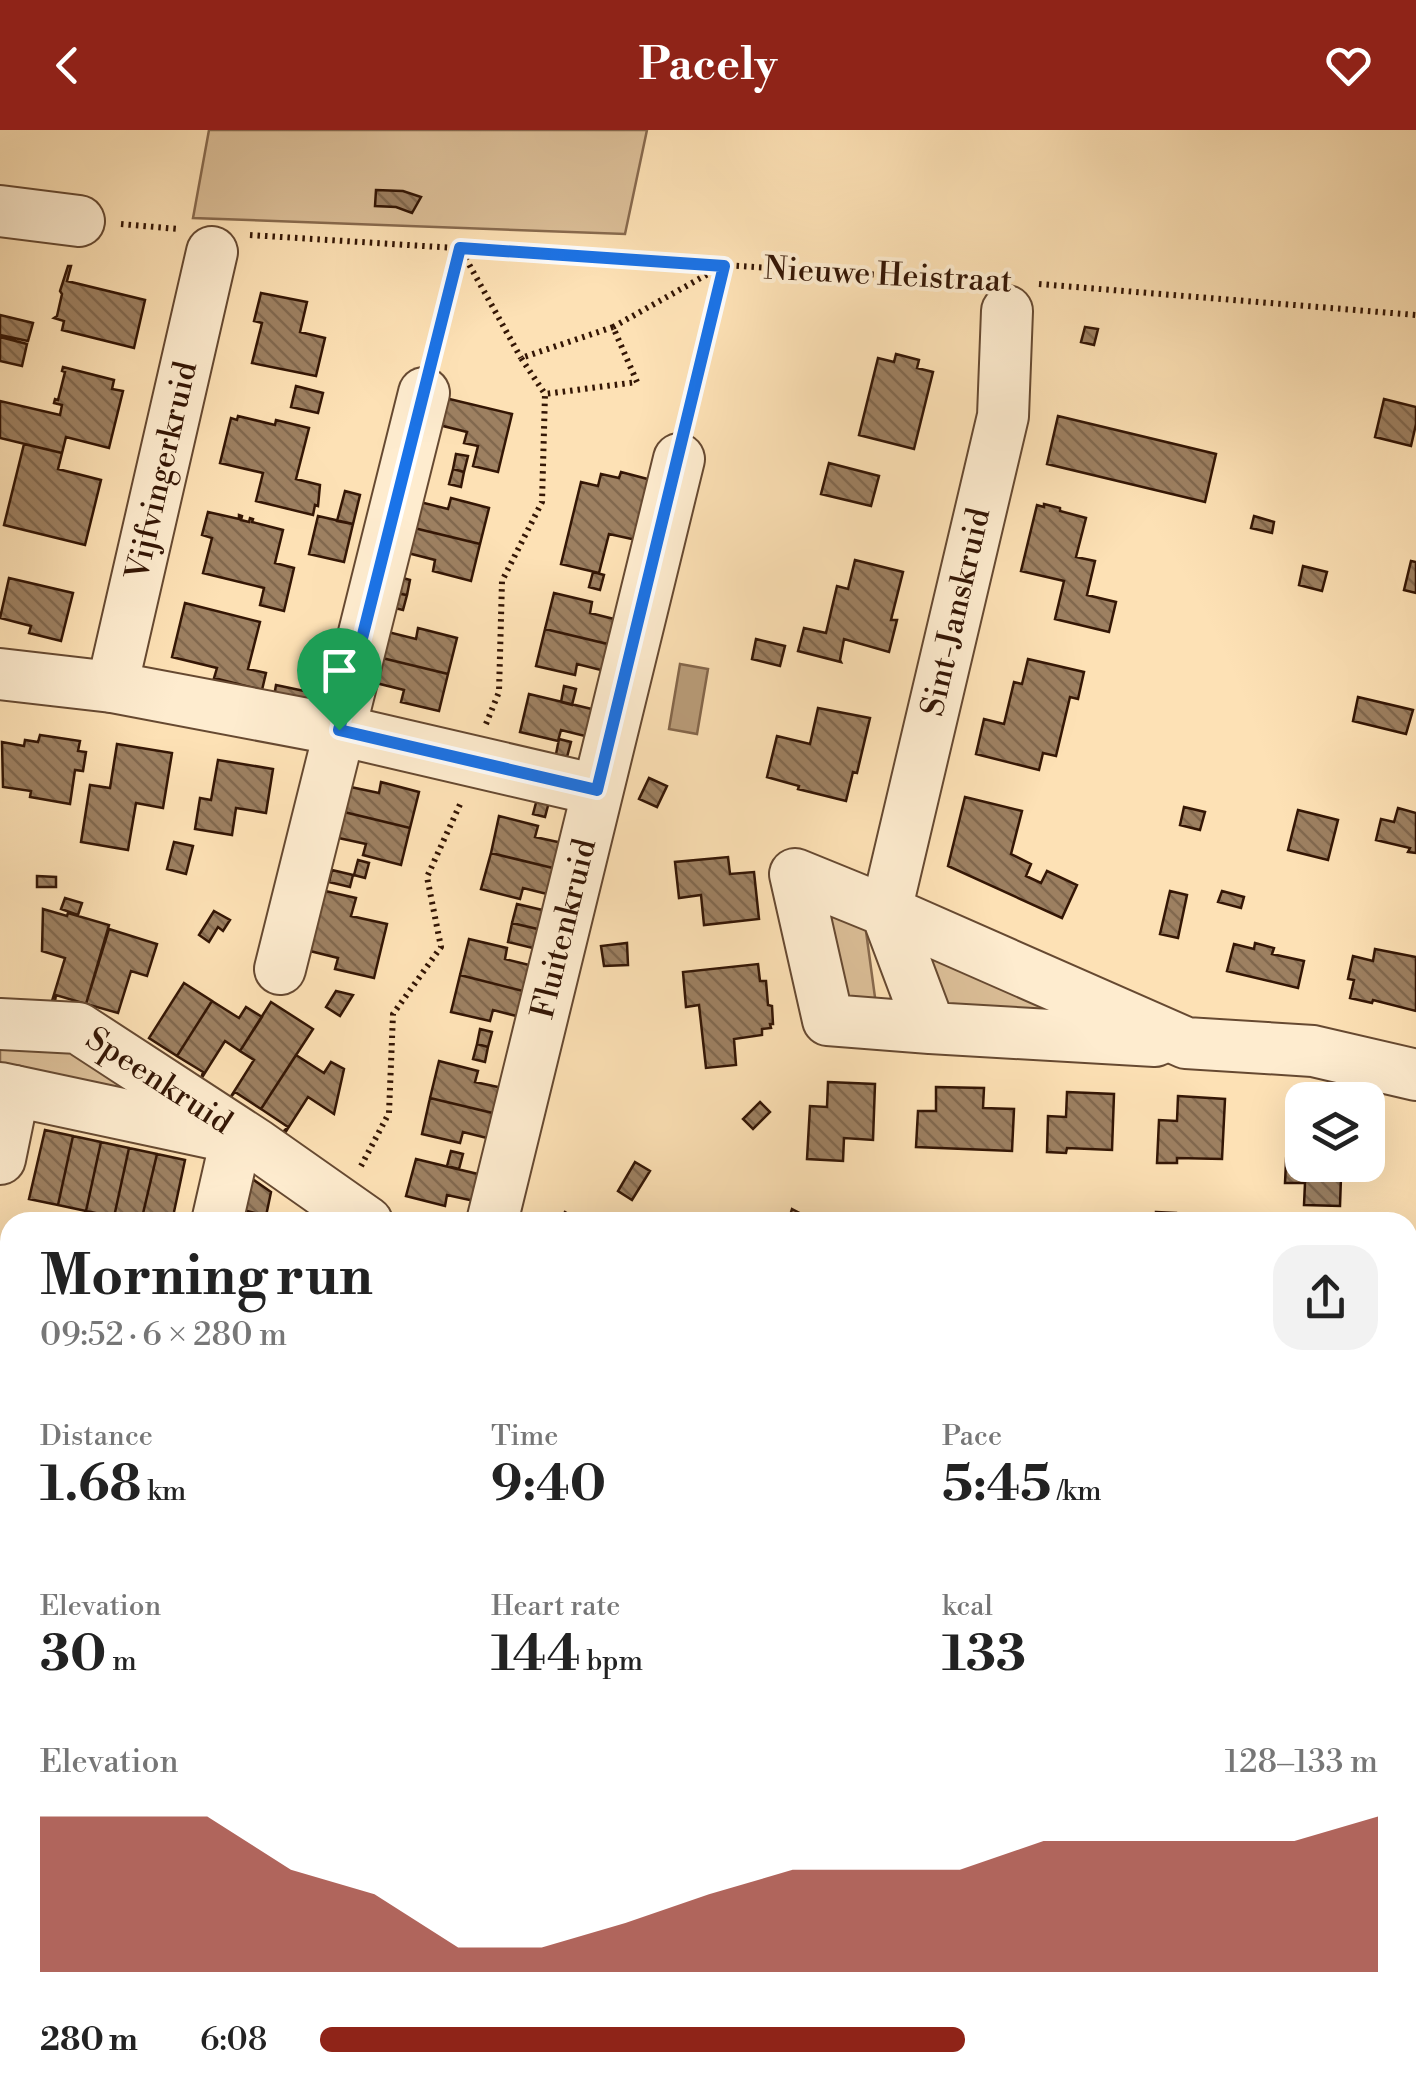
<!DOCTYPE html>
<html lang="en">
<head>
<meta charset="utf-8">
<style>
  body { margin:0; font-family:"Libre Bodoni",serif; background:#f2f2f2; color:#222; height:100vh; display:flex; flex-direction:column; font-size:38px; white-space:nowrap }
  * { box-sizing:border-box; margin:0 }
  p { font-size:32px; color:#767676 }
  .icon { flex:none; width:55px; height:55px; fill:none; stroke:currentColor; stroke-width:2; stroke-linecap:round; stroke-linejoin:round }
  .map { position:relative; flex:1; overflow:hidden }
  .sheet { position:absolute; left:0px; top:1082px; width:1418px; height:888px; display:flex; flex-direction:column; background:#fff; border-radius:30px 30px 0 0; box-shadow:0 10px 40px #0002 }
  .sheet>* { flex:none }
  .fabs { position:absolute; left:1285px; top:952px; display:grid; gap:20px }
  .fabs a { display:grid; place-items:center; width:100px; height:100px; border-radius:20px; background:#fff; box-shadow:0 10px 40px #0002; font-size:50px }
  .pin { position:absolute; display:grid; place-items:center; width:85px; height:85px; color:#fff; margin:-102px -42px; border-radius:50% 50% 50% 0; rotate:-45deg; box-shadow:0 0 10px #0007 }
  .pin .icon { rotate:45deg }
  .round { display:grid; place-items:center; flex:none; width:105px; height:105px; border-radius:30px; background:#f2f2f2 }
  .summary { display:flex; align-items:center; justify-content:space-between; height:170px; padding:0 40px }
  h1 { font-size:55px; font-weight:800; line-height:75px }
  .metrics { display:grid; grid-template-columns:repeat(3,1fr); gap:15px; height:170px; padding:10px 40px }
  .metrics div { display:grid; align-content:center }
  .metrics b { font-size:50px; font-weight:800 }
  .metrics small { font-size:28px; font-weight:400 }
  .metrics p { font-size:28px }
  .chart { height:280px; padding:20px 40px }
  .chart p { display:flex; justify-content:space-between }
  .chart svg { width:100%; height:180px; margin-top:10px; fill:#8f2418; opacity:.7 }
  ul { padding:0 40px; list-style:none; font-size:32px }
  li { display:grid; grid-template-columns:160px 120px 1fr; align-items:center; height:75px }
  li i { height:25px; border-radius:12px; background:#8f2418 }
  header { display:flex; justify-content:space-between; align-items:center; height:130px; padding:0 40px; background:#8f2418; color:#fff; font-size:45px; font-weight:800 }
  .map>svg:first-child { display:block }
  .grass { fill:#dbbe97; stroke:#886a4e; stroke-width:2.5 }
  .water { fill:#b99c79; stroke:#84664b; stroke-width:2.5 }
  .building { fill:url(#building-back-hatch); stroke:#341605; stroke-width:2.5 }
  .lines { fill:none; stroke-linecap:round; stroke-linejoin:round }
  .minor-casing { stroke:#664931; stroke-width:54 }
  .path { stroke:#341605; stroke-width:6; stroke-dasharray:2.5 5; stroke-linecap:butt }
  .minor { stroke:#feeccf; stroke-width:50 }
  .route-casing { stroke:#fff; stroke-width:20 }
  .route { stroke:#1a73e8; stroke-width:12 }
  .labels { text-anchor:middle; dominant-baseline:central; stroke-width:8; stroke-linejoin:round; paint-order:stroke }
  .street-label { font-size:32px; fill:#341605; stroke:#feeccf }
</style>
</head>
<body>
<header><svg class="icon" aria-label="back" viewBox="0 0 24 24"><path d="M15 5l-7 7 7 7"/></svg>Pacely<svg class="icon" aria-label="heart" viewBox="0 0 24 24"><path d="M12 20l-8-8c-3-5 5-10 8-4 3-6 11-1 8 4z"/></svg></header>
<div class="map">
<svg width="1416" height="1968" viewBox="0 0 1416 1968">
  <defs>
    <pattern id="building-back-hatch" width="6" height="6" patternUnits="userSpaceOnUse" patternTransform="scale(2.5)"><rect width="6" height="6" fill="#9d8061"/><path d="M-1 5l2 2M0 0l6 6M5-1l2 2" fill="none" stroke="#81684e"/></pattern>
  </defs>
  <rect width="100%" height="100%" fill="#fde1b5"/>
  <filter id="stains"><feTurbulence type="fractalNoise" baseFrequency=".002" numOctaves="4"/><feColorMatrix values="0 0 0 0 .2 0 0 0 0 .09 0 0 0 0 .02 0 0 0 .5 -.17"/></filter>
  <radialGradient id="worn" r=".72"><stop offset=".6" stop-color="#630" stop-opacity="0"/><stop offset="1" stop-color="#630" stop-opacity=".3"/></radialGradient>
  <path class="grass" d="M 209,0 L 647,0 L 625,104 L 193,88 Z
    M 814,773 L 865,794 L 877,882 L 848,880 Z
    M 912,813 L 1143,905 L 956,890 Z
    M 0,911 L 77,914 L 173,980 L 0,942 Z
    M 1416,1143 L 1416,1194 L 1408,1228 L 1408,1180 Z
    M 1408,1414 L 1416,1414 L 1416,1808 L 1408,1818 Z
    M 1258,1960 L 1369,1960 L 1367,1968 L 1256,1968 Z"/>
  <path class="water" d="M 680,534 L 708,539 L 697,604 L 669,599 Z
    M 1301,1960 L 1348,1960 L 1346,1968 L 1299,1968 Z"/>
  <path class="building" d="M 376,60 L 403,61 L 421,67 L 412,83 L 396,77 L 375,76 Z
    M 68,136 L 71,136 L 67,151 L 145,170 L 134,218 L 62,200 L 64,191 L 54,188 L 57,186 L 62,164 L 60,161 Z
    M 261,163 L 307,172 L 300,202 L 325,208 L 316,246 L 252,233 L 262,193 L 254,191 Z
    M 0,185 L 33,193 L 28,211 L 0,205 Z
    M 1085,197 L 1098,199 L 1094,215 L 1081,212 Z
    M 0,207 L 27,214 L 22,236 L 0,231 Z
    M 896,224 L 919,230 L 917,238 L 933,242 L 914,319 L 859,305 L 878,228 L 894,232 Z
    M 63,237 L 114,250 L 112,259 L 123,261 L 109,318 L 66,307 L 62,323 L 0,308 L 0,271 L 60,285 L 62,275 L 54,273 L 55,269 L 58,270 L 65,242 L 62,241 Z
    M 296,256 L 323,263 L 318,283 L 291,277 Z
    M 441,267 L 512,284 L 498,342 L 473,336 L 478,316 L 464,313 L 467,302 L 435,294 Z
    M 1384,269 L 1416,277 L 1416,294 L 1411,316 L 1375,307 Z
    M 238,286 L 275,295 L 276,290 L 309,298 L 296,349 L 320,355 L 318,376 L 315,375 L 313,385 L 256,371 L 263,343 L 220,333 L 231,288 L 237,290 Z
    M 1058,286 L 1216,324 L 1205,372 L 1047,334 Z
    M 24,314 L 62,323 L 58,339 L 101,350 L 85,415 L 4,395 Z
    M 456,324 L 468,326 L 464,342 L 453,339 Z
    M 829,333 L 879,346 L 871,376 L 821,364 Z
    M 453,339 L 464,342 L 461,357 L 449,354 Z
    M 621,342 L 655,351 L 641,411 L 609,404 L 599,443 L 561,434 L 581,352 L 598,356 L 601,344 L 619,348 Z
    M 345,361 L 360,365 L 353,394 L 337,391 Z
    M 451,368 L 489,378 L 480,414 L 410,397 L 416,371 L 448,379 Z
    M 1044,374 L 1060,378 L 1060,381 L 1086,388 L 1076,427 L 1095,431 L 1087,465 L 1116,472 L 1109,502 L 1055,489 L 1064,451 L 1021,441 L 1037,375 L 1044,377 Z
    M 208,382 L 239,389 L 239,385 L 242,386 L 241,390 L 249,392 L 250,388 L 253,389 L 252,392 L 283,400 L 275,433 L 294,438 L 284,481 L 260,475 L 264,458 L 203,443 L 212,408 L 202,405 Z
    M 318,386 L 353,394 L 344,432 L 309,424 Z
    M 1254,386 L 1274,392 L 1272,403 L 1251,398 Z
    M 410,397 L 480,414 L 471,451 L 433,441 L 435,430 L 404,422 Z
    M 855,430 L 903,442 L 891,490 L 897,490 L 889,522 L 844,509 L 840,530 L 841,532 L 798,521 L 804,498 L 826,503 L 837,456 L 848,459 Z
    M 1411,431 L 1416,432 L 1416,463 L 1404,460 Z
    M 1303,436 L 1327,442 L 1322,461 L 1299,455 Z
    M 593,442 L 604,445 L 600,460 L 589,457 Z
    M 399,447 L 410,450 L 407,465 L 395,463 Z
    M 9,448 L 73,463 L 61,511 L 29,503 L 31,496 L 0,488 Z
    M 395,463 L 407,465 L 403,480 L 391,477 Z
    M 554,463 L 592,472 L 590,483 L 622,491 L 616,516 L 545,499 Z
    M 185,473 L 260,492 L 248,539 L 266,543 L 262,560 L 214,548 L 217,538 L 172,527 Z
    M 418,498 L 457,508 L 448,544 L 378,527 L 384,501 L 416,509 Z
    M 545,499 L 616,516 L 609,542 L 577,534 L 575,545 L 536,536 Z
    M 756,509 L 785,516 L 780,536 L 752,529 Z
    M 378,527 L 448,544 L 439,581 L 401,572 L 404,560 L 372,552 Z
    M 1028,529 L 1084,542 L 1078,569 L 1070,567 L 1056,626 L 1043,623 L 1039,640 L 976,624 L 984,589 L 1004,594 L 1014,552 L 1022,554 Z
    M 276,555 L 309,562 L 305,578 L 273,572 Z
    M 564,556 L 576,559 L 572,575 L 561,572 Z
    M 529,564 L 600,581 L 593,608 L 561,600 L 558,611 L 520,602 Z
    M 1358,567 L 1413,580 L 1406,604 L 1353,591 Z
    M 818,578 L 870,588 L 857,643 L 853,642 L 846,671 L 798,659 L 799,656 L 767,647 L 777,606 L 810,614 Z
    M 40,605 L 80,611 L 78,621 L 86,622 L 83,641 L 75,640 L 70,674 L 30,667 L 31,661 L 3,657 L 2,612 L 24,616 L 25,610 L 38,612 Z
    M 559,609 L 571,612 L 567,627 L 556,624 Z
    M 117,614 L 172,623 L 163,678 L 136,673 L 128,720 L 81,712 L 90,655 L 110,658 Z
    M 218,630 L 273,639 L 266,683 L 236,678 L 232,705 L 195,699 L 200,668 L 211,670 Z
    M 649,648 L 667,656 L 657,677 L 639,669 Z
    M 381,652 L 419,662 L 410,698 L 340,681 L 346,656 L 379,663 Z
    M 965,667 L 1022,681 L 1011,724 L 1031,734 L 1026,746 L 1041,753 L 1047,741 L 1077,755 L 1062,788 L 948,736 Z
    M 537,669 L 549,672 L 545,687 L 533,684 Z
    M 1184,677 L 1205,682 L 1200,700 L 1180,695 Z
    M 1398,678 L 1416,683 L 1416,723 L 1408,722 L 1410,718 L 1376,710 L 1381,689 L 1394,692 Z
    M 1298,680 L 1338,690 L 1328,730 L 1288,720 Z
    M 340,681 L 410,698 L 401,735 L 363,725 L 366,714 L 334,707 Z
    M 499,686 L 538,696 L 535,707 L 567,714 L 561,740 L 491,723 Z
    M 174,712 L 193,716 L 186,744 L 167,739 Z
    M 491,723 L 561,740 L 555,766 L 523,758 L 520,769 L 481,759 Z
    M 728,727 L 730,744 L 754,742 L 759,789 L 704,795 L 701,765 L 679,768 L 675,732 Z
    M 358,730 L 369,733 L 365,748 L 354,745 Z
    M 332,740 L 353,745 L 350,757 L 329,752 Z
    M 37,746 L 56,747 L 56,757 L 37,757 Z
    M 321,760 L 356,768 L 351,786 L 387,794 L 374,848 L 335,839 L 338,828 L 306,820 Z
    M 1170,761 L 1187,765 L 1178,808 L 1160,804 Z
    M 1222,761 L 1244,767 L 1241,778 L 1218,772 Z
    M 65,768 L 82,773 L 78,785 L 61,779 Z
    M 517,774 L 551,782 L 546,801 L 512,793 Z
    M 43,779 L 67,786 L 68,783 L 109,795 L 86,874 L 56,865 L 55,871 L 52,871 L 65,828 L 42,821 Z
    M 214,781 L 230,790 L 223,801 L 218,797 L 209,812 L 199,805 Z
    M 512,793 L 546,801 L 541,820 L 508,812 Z
    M 109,799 L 157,814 L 147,846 L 131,841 L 118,883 L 86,874 Z
    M 469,809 L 507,818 L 505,829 L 537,837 L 531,863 L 460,845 Z
    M 627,813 L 628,835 L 604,836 L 601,816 Z
    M 1255,813 L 1274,818 L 1272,824 L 1304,831 L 1298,858 L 1227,841 L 1234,814 L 1254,819 Z
    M 1375,819 L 1416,827 L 1416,881 L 1373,870 L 1372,873 L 1350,868 L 1354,850 L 1348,849 L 1353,826 L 1373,831 Z
    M 758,834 L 760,851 L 766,851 L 768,875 L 772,876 L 773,894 L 770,894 L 771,898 L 762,899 L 762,905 L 734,909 L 736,935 L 706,938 L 699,875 L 686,877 L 683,842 Z
    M 460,845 L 531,863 L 524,888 L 493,880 L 490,891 L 451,882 Z
    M 184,853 L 212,871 L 177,926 L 149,908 Z
    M 336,861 L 353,865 L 340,886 L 326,877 Z
    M 212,871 L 239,888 L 246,877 L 262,887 L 240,921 L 225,911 L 201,949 L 203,942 L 177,926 Z
    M 271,872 L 313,899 L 261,979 L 235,962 L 230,968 L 254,930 L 240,921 Z
    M 480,899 L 492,902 L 488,917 L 477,914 Z
    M 477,914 L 488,917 L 485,932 L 473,929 Z
    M 296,925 L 324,943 L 331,932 L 344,939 L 334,984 L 308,967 L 285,1003 L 283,1002 L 288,997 L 261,979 Z
    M 439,931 L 478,941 L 475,952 L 507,959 L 501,985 L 430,968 Z
    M 828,952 L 875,954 L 873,1010 L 844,1008 L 843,1031 L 807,1029 L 810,976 L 827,977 Z
    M 936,957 L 984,958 L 983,978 L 1014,979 L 1012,1021 L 916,1017 L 918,981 L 936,981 Z
    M 1067,962 L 1114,964 L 1112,1020 L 1067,1018 L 1066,1023 L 1047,1022 L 1048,986 L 1066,987 Z
    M 1178,966 L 1225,969 L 1222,1029 L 1177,1028 L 1177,1033 L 1157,1033 L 1159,990 L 1177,991 Z
    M 430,968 L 501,985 L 495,1010 L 463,1002 L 460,1013 L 422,1004 Z
    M 760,972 L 770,982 L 753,999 L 743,989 Z
    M 1368,987 L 1369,992 L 1373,992 L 1372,1008 L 1380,1008 L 1379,1033 L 1371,1032 L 1370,1048 L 1341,1047 L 1340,1076 L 1304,1075 L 1305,1053 L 1285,1053 L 1287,1010 L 1302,1011 L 1302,1035 L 1368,1035 Z
    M 45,1000 L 73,1006 L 58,1075 L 29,1069 Z
    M 73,1006 L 101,1012 L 86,1081 L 58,1075 Z
    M 101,1012 L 129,1018 L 114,1087 L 86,1081 Z
    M 129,1018 L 157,1024 L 141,1092 L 114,1087 Z
    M 451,1021 L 463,1024 L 459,1039 L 447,1036 Z
    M 157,1024 L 185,1030 L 174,1082 L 171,1092 L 141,1092 Z
    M 416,1029 L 486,1046 L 479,1072 L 447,1065 L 445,1076 L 406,1066 Z
    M 635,1032 L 650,1041 L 632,1070 L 618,1061 Z
    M 251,1048 L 271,1062 L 266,1086 L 243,1080 Z
    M 792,1079 L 817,1092 L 788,1092 Z
    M 565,1082 L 582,1092 L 558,1092 Z
    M 1156,1082 L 1176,1083 L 1176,1092 L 1156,1092 Z
    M 5,1446 L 4,1449 L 10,1451 L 10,1487 L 0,1501 L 0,1453 Z
    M 10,1487 L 10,1524 L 0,1516 L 0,1501 Z
    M 0,1548 L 10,1553 L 10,1566 L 0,1562 Z
    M 0,1667 L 10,1671 L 0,1698 Z
    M 5,1725 L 10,1727 L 10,1753 L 0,1749 L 0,1738 Z
    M 0,1767 L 10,1771 L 10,1808 L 2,1806 L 6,1792 L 0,1790 Z
    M 1416,1808 L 1416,1844 L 1408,1837 L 1408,1818 Z
    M 27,1960 L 102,1960 L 100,1968 L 25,1968 Z
    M 188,1960 L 228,1960 L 226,1968 L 186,1968 Z
    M 1080,1960 L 1124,1960 L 1122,1968 L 1078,1968 Z"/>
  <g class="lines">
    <defs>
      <g id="minor">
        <path d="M 0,81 L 79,91"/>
        <path d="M 1007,181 L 1003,286 L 886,781 L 1186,913 L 1313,921 L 1416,945"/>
        <path d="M 0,544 L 112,557 L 339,600 L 597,660"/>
        <path id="s1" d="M 112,557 L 212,122"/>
        <path d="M 280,839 L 424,263"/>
        <path id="s2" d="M 0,894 L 78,898 L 256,1014 L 367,1092"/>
        <path d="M 930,898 L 828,890 L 795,744 L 886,781 L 930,898 L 1155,911"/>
        <path d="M 0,958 L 225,1006"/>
        <path d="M 0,1029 L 14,961"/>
        <path d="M 217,1092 L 236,1009"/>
        <path id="s3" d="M 492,1092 L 679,329"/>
        <path d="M 1408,1292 L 1416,1263"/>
        <path d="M 0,1309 L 10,1312"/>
        <path d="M 0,1366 L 10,1374"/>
        <path d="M 1408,1880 L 1416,1887"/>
        <path d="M 780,1960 L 872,1968"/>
        <path d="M 4,1968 L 10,1944"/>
        <path d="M 282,1968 L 284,1960"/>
        <path d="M 1240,1968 L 1242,1960"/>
      </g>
    </defs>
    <use href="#minor" class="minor-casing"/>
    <path class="path" d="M 121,94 L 178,99
      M 250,105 L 976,151
      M 1039,154 L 1416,185
      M 613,197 L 724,135 L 688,289
      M 434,223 L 460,118 L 521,228
      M 486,594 L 499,562 L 502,451 L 542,372 L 545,264 L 521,228 L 613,197 L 637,252 L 545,264
      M 361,1036 L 389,983 L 393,884 L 441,817 L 427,747 L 462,670
      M 0,1136 L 10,1140
      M 1408,1402 L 1416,1403
      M 0,1567 L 10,1571
      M 0,1758 L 10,1762
      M 156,1960 L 156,1968"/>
    <use href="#minor" class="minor"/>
  </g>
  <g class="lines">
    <defs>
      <path id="route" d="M 460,118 L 724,136 L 597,660 L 339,600 Z"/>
    </defs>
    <use href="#route" class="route-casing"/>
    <use href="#route" class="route"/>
  </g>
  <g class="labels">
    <g class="street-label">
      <text transform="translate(888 145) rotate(3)">Nieuwe Heistraat</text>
      <text stroke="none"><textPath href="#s1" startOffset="222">Vijfvingerkruid</textPath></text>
      <text transform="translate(956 482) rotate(-77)">Sint-Janskruid</text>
      <text stroke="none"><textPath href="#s3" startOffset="302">Fluitenkruid</textPath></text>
      <text stroke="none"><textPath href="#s2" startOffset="175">Speenkruid</textPath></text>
    </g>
  </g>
  <rect width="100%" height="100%" filter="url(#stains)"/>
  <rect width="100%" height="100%" fill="url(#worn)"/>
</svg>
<div class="fabs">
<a><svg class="icon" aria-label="layers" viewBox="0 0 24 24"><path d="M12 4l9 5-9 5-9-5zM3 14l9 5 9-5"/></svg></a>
</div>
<div class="pin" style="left:339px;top:600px;background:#1e9e55"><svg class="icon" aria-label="arrive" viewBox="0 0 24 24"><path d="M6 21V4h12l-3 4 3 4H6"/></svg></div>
<section class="sheet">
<div class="summary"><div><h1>Morning run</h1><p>09:52 · 6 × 280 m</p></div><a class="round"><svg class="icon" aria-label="share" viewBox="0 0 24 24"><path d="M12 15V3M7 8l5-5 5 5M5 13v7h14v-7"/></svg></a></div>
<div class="metrics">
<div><p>Distance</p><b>1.68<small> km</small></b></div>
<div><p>Time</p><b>9:40</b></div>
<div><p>Pace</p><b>5:45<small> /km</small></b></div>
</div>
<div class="metrics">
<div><p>Elevation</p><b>30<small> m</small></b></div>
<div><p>Heart rate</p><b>144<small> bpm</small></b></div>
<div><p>kcal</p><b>133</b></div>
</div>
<div class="chart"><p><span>Elevation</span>128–133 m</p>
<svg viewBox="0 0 160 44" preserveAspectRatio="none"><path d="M0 44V6L10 6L20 6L30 19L40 25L50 38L60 38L70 32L80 25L90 19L100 19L110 19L120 12L130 12L140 12L150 12L160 6V44z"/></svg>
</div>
<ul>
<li><b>280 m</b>6:08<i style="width:61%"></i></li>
</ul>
</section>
</div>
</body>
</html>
